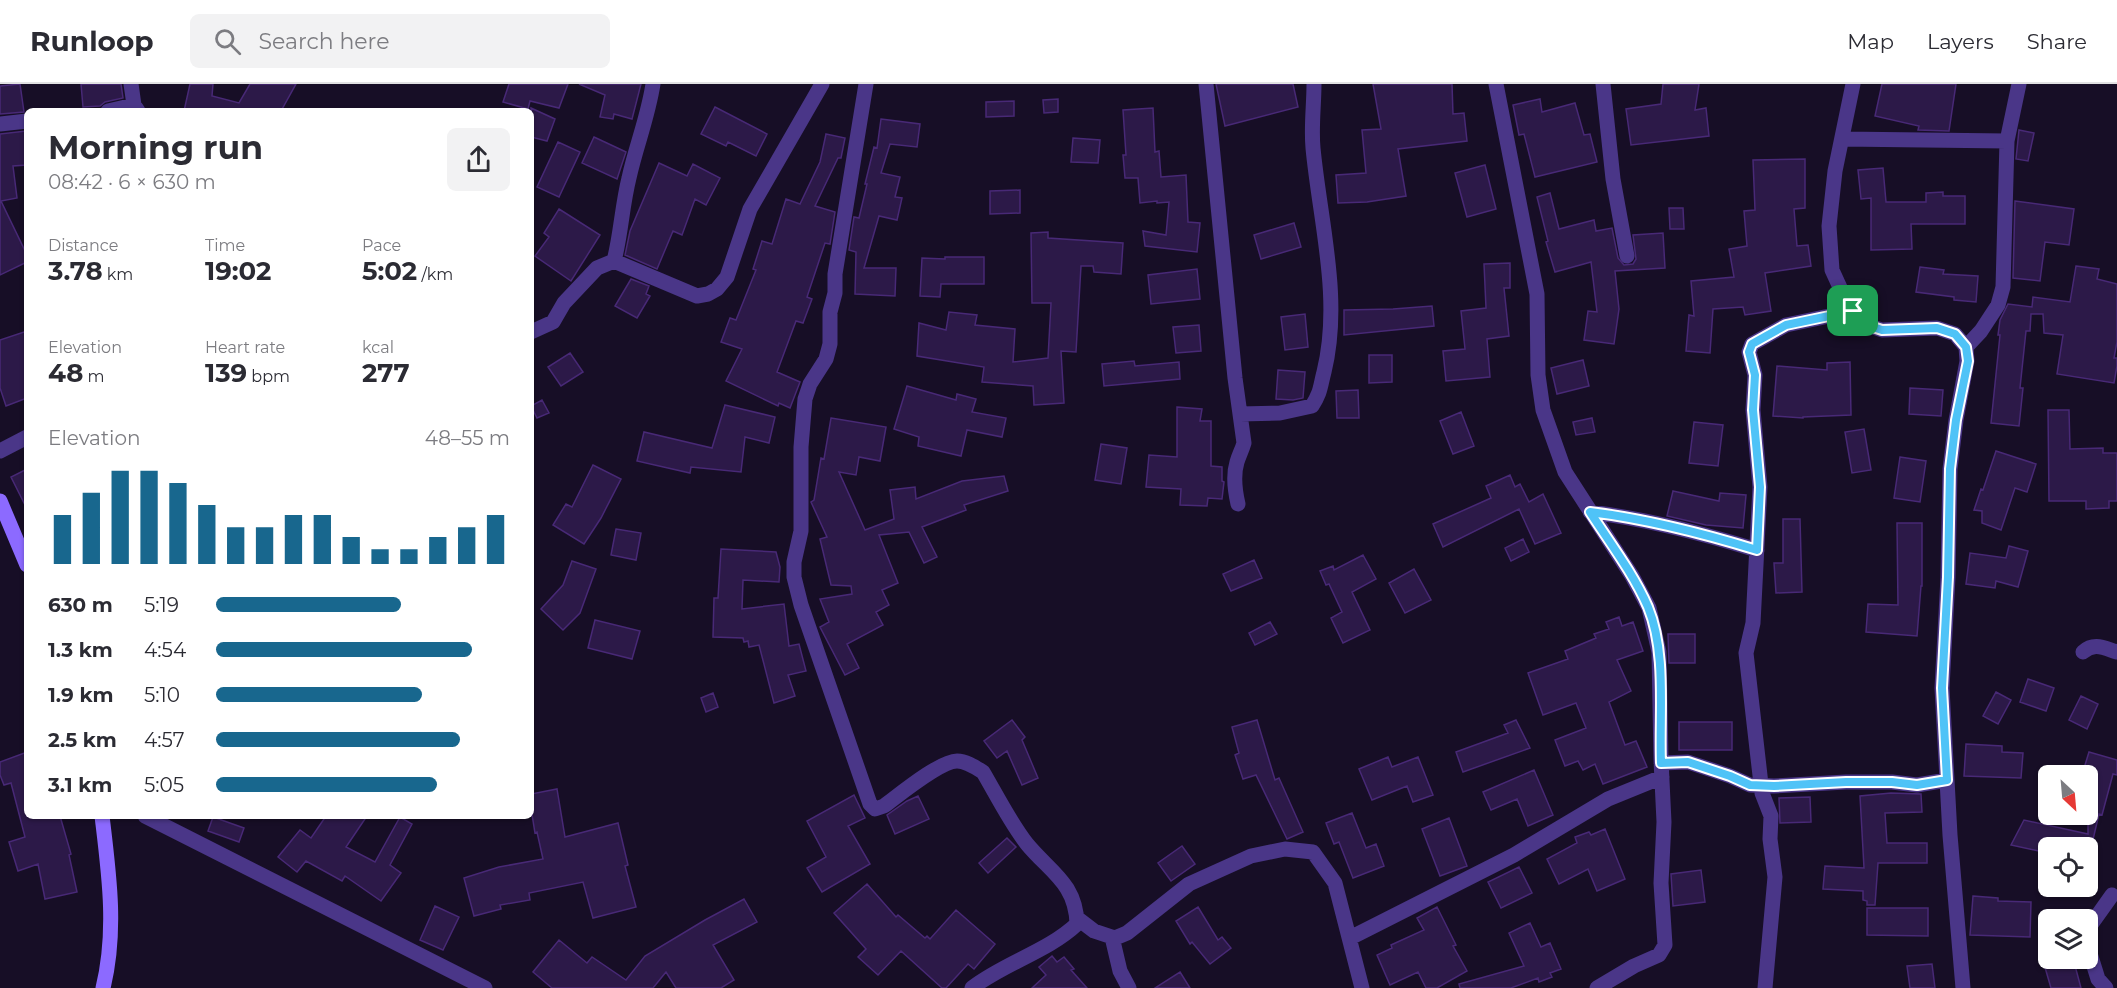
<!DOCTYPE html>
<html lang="en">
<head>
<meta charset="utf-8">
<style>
  body { margin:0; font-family:Montserrat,sans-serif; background:#f2f2f3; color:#2b2b33; height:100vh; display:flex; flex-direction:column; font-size:22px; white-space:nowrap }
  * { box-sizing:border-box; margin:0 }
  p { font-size:20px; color:#7c7c81 }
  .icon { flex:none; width:33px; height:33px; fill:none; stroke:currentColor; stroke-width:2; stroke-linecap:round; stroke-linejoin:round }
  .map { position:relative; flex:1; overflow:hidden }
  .panel { position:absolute; left:24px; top:24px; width:510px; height:711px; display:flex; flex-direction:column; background:#fff; border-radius:9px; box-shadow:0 2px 4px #0004 }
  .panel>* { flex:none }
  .needle { width:39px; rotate:154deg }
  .tools { position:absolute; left:2038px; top:681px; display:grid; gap:12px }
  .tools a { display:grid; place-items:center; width:60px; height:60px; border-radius:9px; background:#fff; box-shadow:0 2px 4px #0004; font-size:30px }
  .pin { position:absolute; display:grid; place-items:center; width:51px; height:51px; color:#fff; margin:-26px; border-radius:12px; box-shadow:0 3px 9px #0006 }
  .round { display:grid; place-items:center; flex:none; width:63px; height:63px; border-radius:9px; background:#f2f2f3 }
  .overview { display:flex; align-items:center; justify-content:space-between; height:102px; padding:0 24px }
  h1 { font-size:33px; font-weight:700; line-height:45px }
  .figures { display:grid; grid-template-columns:repeat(3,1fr); gap:9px; height:102px; padding:6px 24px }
  .figures div { display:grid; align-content:center }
  .figures b { font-size:26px; font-weight:700 }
  .figures small { font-size:16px; font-weight:400 }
  .figures p { font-size:16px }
  .chart { height:168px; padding:12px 24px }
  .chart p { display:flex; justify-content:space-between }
  .chart svg { width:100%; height:108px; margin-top:6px; stroke:#18678e; stroke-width:6 }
  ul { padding:0 24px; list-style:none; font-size:20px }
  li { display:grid; grid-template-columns:96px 72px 1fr; align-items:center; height:45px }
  li i { height:15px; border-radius:8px; background:#18678e }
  header { display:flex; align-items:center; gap:36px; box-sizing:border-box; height:84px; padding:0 30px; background:#fff; border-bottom:2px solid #e1e1e2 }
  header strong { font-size:28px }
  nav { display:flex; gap:33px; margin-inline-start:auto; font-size:21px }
  .search { width:420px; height:54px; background:#f2f2f3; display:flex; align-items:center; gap:15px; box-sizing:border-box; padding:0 21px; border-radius:9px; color:#7c7c81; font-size:22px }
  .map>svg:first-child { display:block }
  .building { fill:#2c1948; stroke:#482976; stroke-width:1.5 }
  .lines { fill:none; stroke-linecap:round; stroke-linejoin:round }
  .minor { stroke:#4a3688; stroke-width:15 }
  .secondary { stroke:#8c6aff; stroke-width:15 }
  .route-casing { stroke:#fff; stroke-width:12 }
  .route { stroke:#4fc3f7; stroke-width:8 }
</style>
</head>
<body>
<header>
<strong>Runloop</strong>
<div class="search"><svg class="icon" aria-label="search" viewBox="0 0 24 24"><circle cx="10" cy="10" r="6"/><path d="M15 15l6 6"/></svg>Search here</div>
<nav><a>Map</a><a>Layers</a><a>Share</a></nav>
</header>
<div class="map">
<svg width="2117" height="904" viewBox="0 0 2117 904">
  <rect width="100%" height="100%" fill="#170e26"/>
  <path class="building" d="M 20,0 L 24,28 L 0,30 L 0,2 Z
    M 81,0 L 121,0 L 123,14 L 105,18 L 100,22 L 83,23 Z
    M 190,0 L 213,0 L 212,12 L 239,19 L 250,0 L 296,0 L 281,27 L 184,27 Z
    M 509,0 L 568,0 L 559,24 L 530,17 L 528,25 L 503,18 Z
    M 579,0 L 641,0 L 632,35 L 614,30 L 613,35 L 600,33 L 605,11 Z
    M 1216,0 L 1293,0 L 1298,23 L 1225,42 Z
    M 1373,0 L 1452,0 L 1453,30 L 1464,29 L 1467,57 L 1398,65 L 1406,112 L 1367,118 L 1338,119 L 1336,91 L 1366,89 L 1362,46 L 1381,45 Z
    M 1663,0 L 1699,0 L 1695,26 L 1706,24 L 1709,52 L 1631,61 L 1626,25 L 1661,20 Z
    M 1882,0 L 1956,0 L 1949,47 L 1918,46 L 1919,42 L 1875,32 Z
    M 1058,15 L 1058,28 L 1044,29 L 1043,16 Z
    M 1540,15 L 1542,28 L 1575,19 L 1584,51 L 1590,50 L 1597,78 L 1535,93 L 1524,50 L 1519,51 L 1513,21 Z
    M 1014,17 L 1014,32 L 986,33 L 986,18 Z
    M 715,23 L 767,50 L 756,72 L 728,58 L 726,62 L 701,50 Z
    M 531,24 L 555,35 L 547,57 L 531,53 Z
    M 1153,24 L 1155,68 L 1159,67 L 1161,93 L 1186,91 L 1188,138 L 1200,139 L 1197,168 L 1145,162 L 1143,147 L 1166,151 L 1169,118 L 1157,119 L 1157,117 L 1140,119 L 1138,94 L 1125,94 L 1123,71 L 1126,71 L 1123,26 Z
    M 881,35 L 920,40 L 917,63 L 890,60 L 881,89 L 900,93 L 895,113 L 902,114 L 897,136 L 879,132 L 864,184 L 896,184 L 895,212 L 855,210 L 856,168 L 849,166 L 854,133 L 859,134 L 867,100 L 865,100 L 874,63 L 877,64 Z
    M 2019,46 L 2034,49 L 2028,77 L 2016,75 Z
    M 26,47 L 27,81 L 13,82 L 17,114 L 1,117 L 27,171 L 27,178 L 0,191 L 0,50 Z
    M 826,50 L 845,54 L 841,74 L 838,74 L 815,122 L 835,128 L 830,160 L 825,159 L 807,213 L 812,215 L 803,239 L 796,237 L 777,288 L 800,298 L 790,324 L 779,319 L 778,322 L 726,297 L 742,265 L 721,258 L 730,234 L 736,236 L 756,186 L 753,185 L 762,157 L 772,160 L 786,115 L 800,120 L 820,78 Z
    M 594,53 L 626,68 L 617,95 L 582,79 Z
    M 1073,54 L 1100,56 L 1098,79 L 1071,78 Z
    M 558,58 L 580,68 L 559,113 L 537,103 Z
    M 1805,75 L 1805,124 L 1794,125 L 1797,162 L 1808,161 L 1811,182 L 1765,189 L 1771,227 L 1745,231 L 1743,223 L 1713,225 L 1710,269 L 1686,267 L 1689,231 L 1694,232 L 1691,197 L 1734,193 L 1729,165 L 1747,162 L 1744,127 L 1755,126 L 1753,76 Z
    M 659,79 L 687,92 L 693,80 L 720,94 L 706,121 L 695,115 L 682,151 L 673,147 L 657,185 L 625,171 L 630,147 Z
    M 1485,81 L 1496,125 L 1467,133 L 1455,89 Z
    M 1883,84 L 1886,118 L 1926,118 L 1926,109 L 1943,108 L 1943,112 L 1965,112 L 1965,140 L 1911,140 L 1912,165 L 1871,166 L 1871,114 L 1861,115 L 1858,86 Z
    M 1020,106 L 1020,129 L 990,130 L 990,107 Z
    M 1550,109 L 1559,145 L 1594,136 L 1596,147 L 1612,144 L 1618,174 L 1624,181 L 1633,180 L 1636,175 L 1633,151 L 1663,149 L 1665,184 L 1615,187 L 1619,225 L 1614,260 L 1584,256 L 1588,227 L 1597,228 L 1591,178 L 1555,188 L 1546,158 L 1548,157 L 1537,113 Z
    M 2015,117 L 2074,125 L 2069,161 L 2045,158 L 2040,197 L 2013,194 Z
    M 1669,124 L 1683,124 L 1684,145 L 1670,145 Z
    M 559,125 L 600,151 L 571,197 L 535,172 L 549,153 L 544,149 Z
    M 1294,139 L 1301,163 L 1261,175 L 1254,151 Z
    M 1048,148 L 1048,154 L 1123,159 L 1121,190 L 1094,188 L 1093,182 L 1081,182 L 1076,268 L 1061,267 L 1064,319 L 1034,321 L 1033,302 L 982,298 L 984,283 L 917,272 L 919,239 L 946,246 L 949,228 L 977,231 L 975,241 L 1015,245 L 1013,278 L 1048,274 L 1051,219 L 1032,219 L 1031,149 Z
    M 945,173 L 984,173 L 984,200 L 941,200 L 940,213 L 920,212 L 922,174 L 945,175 Z
    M 1510,179 L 1510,204 L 1504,204 L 1509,252 L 1487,255 L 1490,293 L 1446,297 L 1443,267 L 1465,265 L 1461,227 L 1486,224 L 1484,180 Z
    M 2076,182 L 2099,185 L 2097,195 L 2117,200 L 2117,258 L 2114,274 L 2117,274 L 2117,282 L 2114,299 L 2057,290 L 2063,251 L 2044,249 L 2043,230 L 2031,230 L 2030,247 L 2026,247 L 2020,304 L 2023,304 L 2019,342 L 1991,339 L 2000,251 L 1998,251 L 2000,236 L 2008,220 L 2032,223 L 2033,213 L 2070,218 Z
    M 1920,183 L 1944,186 L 1943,190 L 1978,192 L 1976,218 L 1954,216 L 1954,213 L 1916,208 Z
    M 1197,185 L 1200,215 L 1151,220 L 1148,191 Z
    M 631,195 L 649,202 L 646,210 L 650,212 L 637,234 L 615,222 Z
    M 1432,222 L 1434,242 L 1344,251 L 1344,226 L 1393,225 Z
    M 1305,230 L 1308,263 L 1285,266 L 1281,233 Z
    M 1199,241 L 1201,267 L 1176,269 L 1173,243 Z
    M 27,247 L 27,314 L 6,322 L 0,304 L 0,256 Z
    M 570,269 L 583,288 L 561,302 L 548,283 Z
    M 1369,271 L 1392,271 L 1392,298 L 1369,299 Z
    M 1583,276 L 1589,302 L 1557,310 L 1551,284 Z
    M 1134,277 L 1135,282 L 1179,278 L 1180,295 L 1104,302 L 1102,280 Z
    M 1850,278 L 1851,331 L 1803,333 L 1803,334 L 1773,332 L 1777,282 L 1827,286 L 1827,279 Z
    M 1278,286 L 1305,288 L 1303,314 L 1293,316 L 1276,315 Z
    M 907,302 L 956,316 L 957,310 L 976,315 L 972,328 L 1006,334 L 1002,353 L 967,346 L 961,372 L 918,362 L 919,353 L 894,345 Z
    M 1910,304 L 1943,306 L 1941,332 L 1909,330 Z
    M 1358,306 L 1359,334 L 1337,334 L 1336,307 Z
    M 542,316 L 549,329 L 537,334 L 531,322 Z
    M 725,321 L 775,333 L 769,359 L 745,353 L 741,388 L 691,383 L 690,389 L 637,377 L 644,348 L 712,364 Z
    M 1177,323 L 1202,325 L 1200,337 L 1211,337 L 1211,382 L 1222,383 L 1222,397 L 1224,398 L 1222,415 L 1208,414 L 1207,422 L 1180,421 L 1181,405 L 1146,403 L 1149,371 L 1177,373 Z
    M 2048,326 L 2069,326 L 2070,365 L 2103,364 L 2103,369 L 2117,369 L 2117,417 L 2109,417 L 2109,424 L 2086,425 L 2086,417 L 2049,417 Z
    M 1461,328 L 1474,362 L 1453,370 L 1440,337 Z
    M 831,334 L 886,343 L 880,377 L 859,373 L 856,391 L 839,388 L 865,446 L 894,435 L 890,406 L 915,403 L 916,415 L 962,397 L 1004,392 L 1008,407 L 964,421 L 966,426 L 922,443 L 937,473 L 924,479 L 909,448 L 879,451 L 898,499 L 882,506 L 889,521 L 876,528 L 883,541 L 847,560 L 859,584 L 845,591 L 820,543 L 829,538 L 820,515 L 852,510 L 851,502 L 831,501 L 820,455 L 827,453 L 811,418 L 814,416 L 821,374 L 824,375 Z
    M 1592,334 L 1595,348 L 1576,351 L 1573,338 Z
    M 1694,338 L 1723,341 L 1718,382 L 1689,379 Z
    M 1864,345 L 1871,386 L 1852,389 L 1845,348 Z
    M 1101,360 L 1127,364 L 1121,400 L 1095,396 Z
    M 1996,367 L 2036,380 L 2027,408 L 2015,404 L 2001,446 L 1982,439 L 1982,427 L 1974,426 L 1981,405 L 1983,406 Z
    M 1900,373 L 1926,377 L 1920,418 L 1894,414 Z
    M 593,381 L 621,395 L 601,434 L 584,460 L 553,441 L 566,420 L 572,423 Z
    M 27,385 L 27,425 L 11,393 Z
    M 1510,391 L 1515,403 L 1520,400 L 1529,418 L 1543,410 L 1561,449 L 1535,460 L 1519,425 L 1443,463 L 1433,440 L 1491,414 L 1486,402 Z
    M 1673,407 L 1719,417 L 1720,409 L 1746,411 L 1743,444 L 1706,441 L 1667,432 Z
    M 1783,435 L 1800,435 L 1802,508 L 1776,509 L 1774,479 L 1783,479 Z
    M 1897,439 L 1922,439 L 1922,502 L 1921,502 L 1917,552 L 1866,548 L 1868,520 L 1898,521 Z
    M 616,445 L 641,449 L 636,476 L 611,471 Z
    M 1523,455 L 1529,468 L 1511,477 L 1505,464 Z
    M 2009,462 L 2028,467 L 2018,503 L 1996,497 L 1995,504 L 1966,500 L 1970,469 L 2006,474 Z
    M 721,465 L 776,468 L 780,483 L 779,498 L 743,496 L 742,525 L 784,520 L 789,562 L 799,560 L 806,587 L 788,591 L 795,612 L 774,619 L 759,561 L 749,563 L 748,557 L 744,558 L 743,554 L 713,553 L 714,514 L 718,514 Z
    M 1363,471 L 1376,495 L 1352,508 L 1370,546 L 1343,559 L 1331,534 L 1342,528 L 1329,500 L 1326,501 L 1320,487 L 1333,482 L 1334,486 Z
    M 1254,476 L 1262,494 L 1231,507 L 1223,490 Z
    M 572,477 L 596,485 L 580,529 L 563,546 L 541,525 L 563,501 Z
    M 1414,485 L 1431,516 L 1405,529 L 1389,499 Z
    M 1619,533 L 1622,542 L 1633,538 L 1643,567 L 1617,576 L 1631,607 L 1609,618 L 1625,661 L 1636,657 L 1647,683 L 1603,700 L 1595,680 L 1583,686 L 1578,677 L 1565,682 L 1555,656 L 1586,644 L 1576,619 L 1543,631 L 1528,589 L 1568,575 L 1565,567 L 1596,554 L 1594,550 L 1609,545 L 1606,538 Z
    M 595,536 L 640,547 L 632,575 L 588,564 Z
    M 1270,538 L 1277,550 L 1255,561 L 1249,549 Z
    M 1668,550 L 1695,550 L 1695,579 L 1669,579 Z
    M 2028,595 L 2054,604 L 2046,627 L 2020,618 Z
    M 1996,608 L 2011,616 L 1998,640 L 1983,632 Z
    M 713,609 L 718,623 L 706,628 L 701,614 Z
    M 2081,612 L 2098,620 L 2087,645 L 2069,636 Z
    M 1012,636 L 1025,653 L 1022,656 L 1038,694 L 1022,701 L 1007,667 L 997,674 L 984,657 Z
    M 1257,636 L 1275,696 L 1279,694 L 1303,748 L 1287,755 L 1256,691 L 1243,695 L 1235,671 L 1239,669 L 1232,643 Z
    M 1516,636 L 1530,664 L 1463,688 L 1456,668 L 1508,649 L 1504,641 Z
    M 1679,638 L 1732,638 L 1732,666 L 1679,666 Z
    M 1966,660 L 2002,662 L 2002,668 L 2023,669 L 2021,694 L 1964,692 Z
    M 27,668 L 27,732 L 60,732 L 71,770 L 69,771 L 77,808 L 45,815 L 38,780 L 18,787 L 9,758 L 25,753 L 11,699 L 4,701 L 0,691 L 0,678 Z
    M 2089,668 L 2117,676 L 2117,691 L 2113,690 L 2102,731 L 2099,730 L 2091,764 L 2049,764 L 2048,769 L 2011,761 L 2024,736 L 2088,750 L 2088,682 L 2085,681 Z
    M 1388,673 L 1392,683 L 1418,673 L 1433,711 L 1413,718 L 1407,702 L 1372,716 L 1359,685 Z
    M 1534,686 L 1553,731 L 1528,742 L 1517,715 L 1491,726 L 1483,708 Z
    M 557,705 L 565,753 L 618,739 L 628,781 L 625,782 L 636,823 L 593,834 L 583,798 L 529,809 L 530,816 L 500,821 L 501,825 L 474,832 L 464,794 L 499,783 L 543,775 L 537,748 L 535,749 L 531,724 L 531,710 Z
    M 1891,709 L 1921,710 L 1922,728 L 1885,729 L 1887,759 L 1927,759 L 1927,779 L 1878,779 L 1875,821 L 1867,821 L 1867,817 L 1863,816 L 1863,807 L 1823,805 L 1825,782 L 1864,784 L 1860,712 Z
    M 854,711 L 865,734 L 848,742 L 870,780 L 822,808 L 807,784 L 826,773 L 807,737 Z
    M 918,712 L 929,735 L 895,750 L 887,731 L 907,717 Z
    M 1810,713 L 1811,738 L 1780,739 L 1779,714 Z
    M 1352,729 L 1366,764 L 1376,760 L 1384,782 L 1353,794 L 1339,758 L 1334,760 L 1326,739 Z
    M 326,732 L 367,732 L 346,763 L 375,778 L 400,733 L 412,740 L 390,781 L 401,789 L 381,817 L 345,792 L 342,797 L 306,777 L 297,788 L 278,773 L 300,746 L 311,754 Z
    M 213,733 L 244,744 L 239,758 L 208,747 Z
    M 1449,734 L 1467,782 L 1440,792 L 1422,745 Z
    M 1605,745 L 1625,795 L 1597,807 L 1588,785 L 1559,800 L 1547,775 L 1577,759 L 1575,753 L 1589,748 L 1591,751 Z
    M 1007,754 L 1016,763 L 988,789 L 979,779 Z
    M 1182,762 L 1195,780 L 1171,797 L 1158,779 Z
    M 1519,783 L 1532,809 L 1501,824 L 1488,798 Z
    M 1701,786 L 1705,818 L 1673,822 L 1671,790 Z
    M 867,800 L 896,833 L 898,831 L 925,854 L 927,852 L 930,855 L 956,826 L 995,860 L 974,885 L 968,880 L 946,904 L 942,904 L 901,867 L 878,891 L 858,873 L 866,865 L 834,829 Z
    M 1973,812 L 1998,814 L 1998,817 L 2031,818 L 2030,853 L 1970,851 Z
    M 744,815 L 757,838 L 713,861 L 734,896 L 721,904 L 676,904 L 666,888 L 653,904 L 552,904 L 533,888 L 559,856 L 587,879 L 592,873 L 626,896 L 645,872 L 705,836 Z
    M 435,822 L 459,833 L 443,866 L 420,856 Z
    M 1198,823 L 1218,856 L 1222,853 L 1231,864 L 1210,880 L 1192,858 L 1190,860 L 1176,837 Z
    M 1437,823 L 1456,861 L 1453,862 L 1467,887 L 1437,904 L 1426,904 L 1418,888 L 1390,901 L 1377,871 L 1392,864 L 1391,861 L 1424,846 L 1417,834 Z
    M 1867,824 L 1928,824 L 1928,852 L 1867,851 Z
    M 1530,839 L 1541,863 L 1550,859 L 1561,885 L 1550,889 L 1552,893 L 1539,898 L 1538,894 L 1511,904 L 1460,904 L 1459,900 L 1524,882 L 1509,849 Z
    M 1052,872 L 1057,878 L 1064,873 L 1074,885 L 1071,886 L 1087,904 L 1032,904 L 1046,891 L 1039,883 Z
    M 2064,874 L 2073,874 L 2081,904 L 2051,904 L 2044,880 Z
    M 1932,880 L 1935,904 L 1910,904 L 1907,882 Z
    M 1180,888 L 1190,904 L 1155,904 Z"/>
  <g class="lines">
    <path class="minor" d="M 131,0 L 134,21 L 138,27
      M 866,0 L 835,190 L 835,209 L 830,228 L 830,260 L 826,275 L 810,300 L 805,315 L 801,363 L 801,447 L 794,478 L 794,493 L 801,521 L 870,720 L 875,725 L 884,722 C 899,711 940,677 957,677 C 966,677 975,683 983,688 C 996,710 1011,740 1027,760 C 1050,788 1076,799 1077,840 C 1047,868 1004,879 972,904
      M 1206,0 L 1235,294 L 1244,359 C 1242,366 1239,371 1237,378 C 1233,391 1235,407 1238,420
      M 1496,0 L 1537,210 L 1538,291 L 1543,326 L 1565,388 L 1632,492 L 1649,524 L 1659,568 L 1661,676 L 1664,738 L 1661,799 L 1665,861 L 1659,871 L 1634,882 L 1597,904
      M 1603,0 L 1613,95 L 1627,172
      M 1853,0 L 1835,87 L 1829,142 L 1832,186 L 1848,221 L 1864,240 L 1882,246 L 1937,244 L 1955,250 L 1966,263 L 1967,277 L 1956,336 L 1950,385 L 1948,493 L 1942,604 L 1950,751 L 1963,904
      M 108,27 L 134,21
      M 0,40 L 27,37
      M 1842,55 L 2007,57
      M 614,177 L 697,212 L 708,210 L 717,205 L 727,193 L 750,125 L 822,0
      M 531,248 L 553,238 L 564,219 L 597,184 L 614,177 C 621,150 622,122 629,94 C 636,62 648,33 653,0
      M 1966,263 L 1981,247 L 1998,221 L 2003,203 L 2007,57 L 2019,0
      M 1240,330 L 1280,329 L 1312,322 C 1321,308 1320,303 1324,288 C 1342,215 1320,138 1313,64 C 1311,43 1314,21 1314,0
      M 0,367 L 27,353
      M 1590,428 C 1647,435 1702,449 1757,466
      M 2083,568 C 2094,558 2104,564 2117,568
      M 1661,679 L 1688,678 L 1730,692 L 1750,701 L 1774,702 L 1846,698 L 1892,698 L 1917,701 L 1947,696
      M 145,732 L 485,904
      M 1077,834 L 1094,847 L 1115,854 L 1127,849 L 1189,800 L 1251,772 L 1285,765 L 1313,768 L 1335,799 L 1362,904
      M 2088,850 L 2090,842 L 2112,811
      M 1112,853 L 1120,887 L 1129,904
      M 1350,854 L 1514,771 L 1608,715 L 1662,693
      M 2088,863 L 2098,895 L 2106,904
      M 1765,904 L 1775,793 L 1770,755 L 1771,732 L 1762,709 L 1746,569 L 1753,539 L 1760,403 L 1753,326 L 1755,291 L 1749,268 L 1752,260 L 1786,241 L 1853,227"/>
    <path class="secondary" d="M 0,417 L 27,481
      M 102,732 C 109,790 117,847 103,904"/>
  </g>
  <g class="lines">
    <defs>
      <path id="route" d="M 1853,227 L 1864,240 L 1882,246 L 1937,244 L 1955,250 L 1966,263 L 1968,277 L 1956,336 L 1950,385 L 1948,493 L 1942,604 L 1947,696 L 1917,701 L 1892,698 L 1846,698 L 1774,702 L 1750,701 L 1730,692 L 1688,678 L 1661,679 C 1659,630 1667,569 1648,523 C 1633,489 1610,459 1590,428 C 1647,435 1702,449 1757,466 L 1760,403 L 1753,326 L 1755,291 L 1749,268 L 1752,260 L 1786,241 Z"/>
    </defs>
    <use href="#route" class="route-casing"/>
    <use href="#route" class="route"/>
  </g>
</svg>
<div class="tools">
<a><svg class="needle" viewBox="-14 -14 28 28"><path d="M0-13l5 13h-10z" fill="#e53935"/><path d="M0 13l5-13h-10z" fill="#7c7c81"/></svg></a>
<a><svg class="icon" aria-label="locate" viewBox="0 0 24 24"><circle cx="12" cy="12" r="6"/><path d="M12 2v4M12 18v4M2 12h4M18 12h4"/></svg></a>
<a><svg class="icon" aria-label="layers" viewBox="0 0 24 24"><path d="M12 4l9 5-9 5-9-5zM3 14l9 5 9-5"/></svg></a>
</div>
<div class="pin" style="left:1853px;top:227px;background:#1e9e55"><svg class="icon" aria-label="arrive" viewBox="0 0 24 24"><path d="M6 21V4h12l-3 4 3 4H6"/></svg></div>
<section class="panel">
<div class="overview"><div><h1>Morning run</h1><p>08:42 · 6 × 630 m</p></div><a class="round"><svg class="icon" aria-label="share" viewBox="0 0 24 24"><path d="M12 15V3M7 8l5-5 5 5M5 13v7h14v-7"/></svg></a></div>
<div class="figures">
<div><p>Distance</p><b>3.78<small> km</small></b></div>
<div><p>Time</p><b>19:02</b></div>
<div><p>Pace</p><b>5:02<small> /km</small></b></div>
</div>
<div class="figures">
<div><p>Elevation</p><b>48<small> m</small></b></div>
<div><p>Heart rate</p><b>139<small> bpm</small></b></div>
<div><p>kcal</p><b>277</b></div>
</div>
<div class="chart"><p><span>Elevation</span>48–55 m</p>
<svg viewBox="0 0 160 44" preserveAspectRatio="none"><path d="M5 44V24M15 44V15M25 44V6M35 44V6M45 44V11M55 44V20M65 44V29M75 44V29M85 44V24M95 44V24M105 44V33M115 44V38M125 44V38M135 44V33M145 44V29M155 44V24"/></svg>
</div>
<ul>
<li><b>630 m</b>5:19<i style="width:63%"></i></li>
<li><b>1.3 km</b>4:54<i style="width:87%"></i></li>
<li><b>1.9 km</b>5:10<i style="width:70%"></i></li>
<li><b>2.5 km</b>4:57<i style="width:83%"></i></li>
<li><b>3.1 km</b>5:05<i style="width:75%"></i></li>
</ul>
</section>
</div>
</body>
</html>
